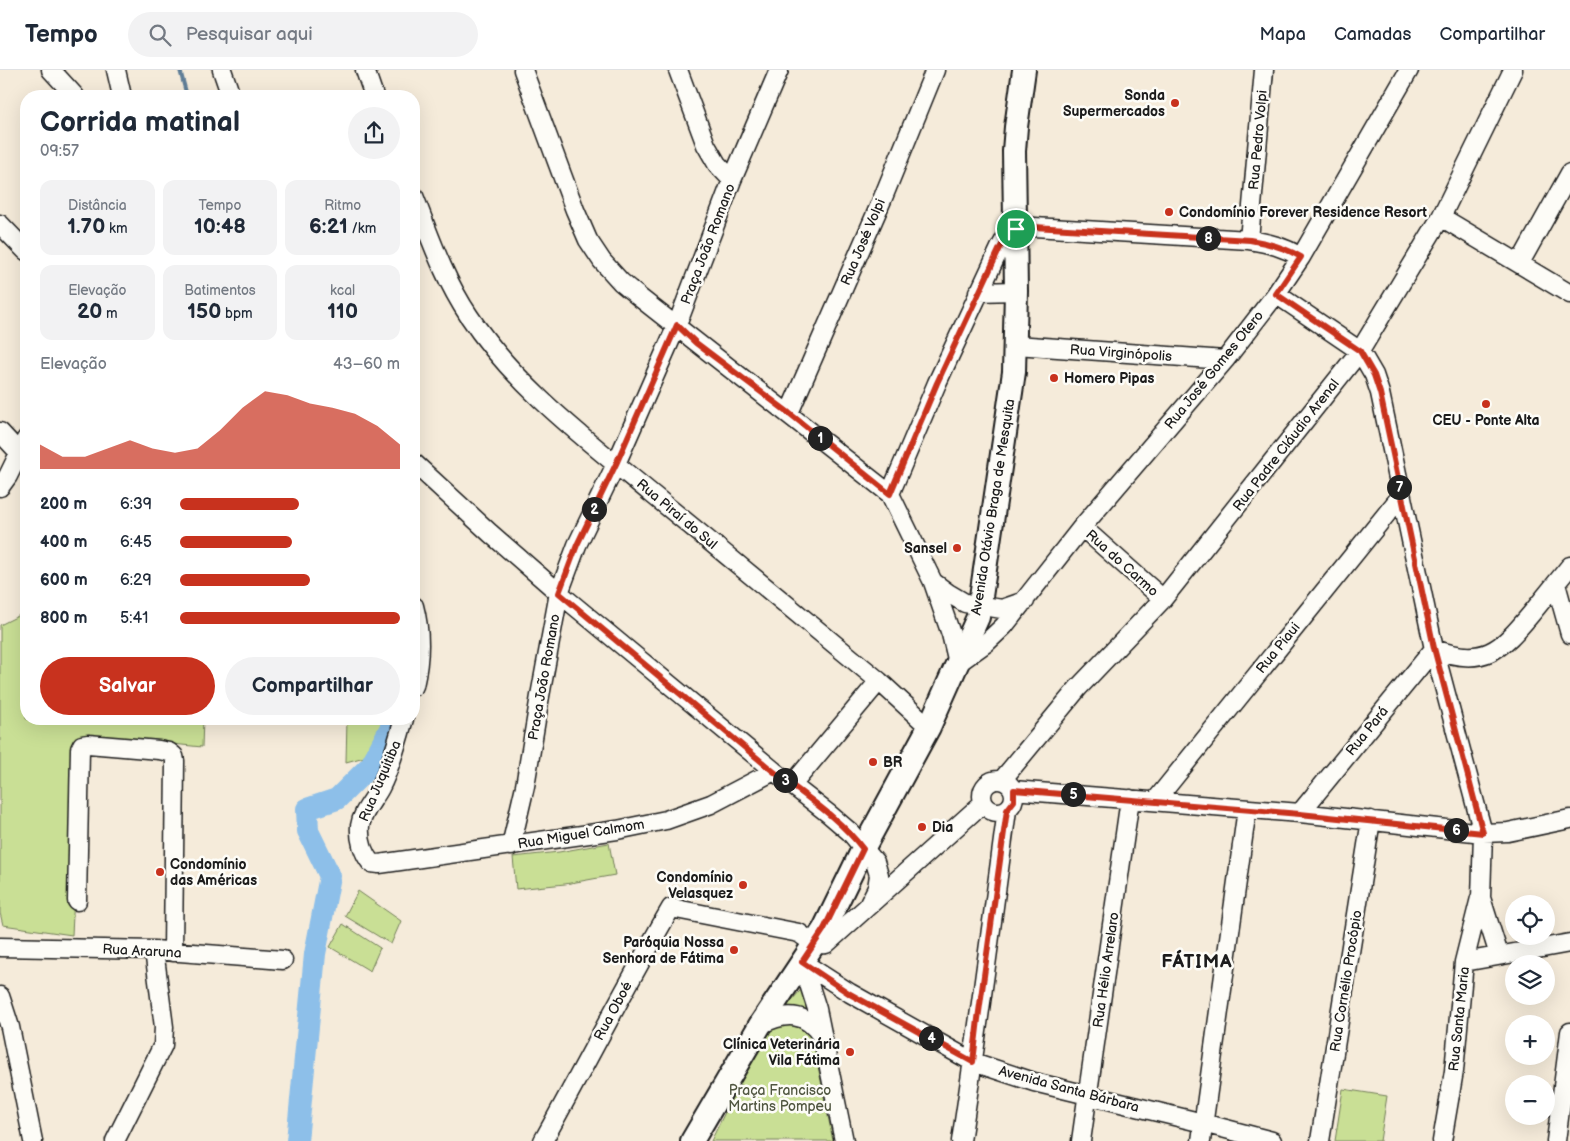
<!DOCTYPE html>
<html lang="pt">
<head>
<meta charset="utf-8">
<style>
  body { margin:0; font-family:"Balsamiq Sans",sans-serif; background:#f2f2f3; color:#1f2937; height:100vh; display:flex; flex-direction:column; font-size:19px; white-space:nowrap }
  * { box-sizing:border-box; margin:0 }
  p { font-size:16px; color:#747a83 }
  .icon { flex:none; width:28px; height:28px; fill:none; stroke:currentColor; stroke-width:2; stroke-linecap:round; stroke-linejoin:round }
  .map { position:relative; flex:1; overflow:hidden }
  .drawer { position:absolute; left:20px; top:20px; width:400px; height:635px; display:flex; flex-direction:column; background:#fff; border-radius:20px; box-shadow:0 5px 20px #0002 }
  .drawer>* { flex:none }
  .controls { position:absolute; left:1505px; top:825px; display:grid; gap:10px }
  .controls a { display:grid; place-items:center; width:50px; height:50px; border-radius:50%; background:#fff; box-shadow:0 5px 20px #0002; font-size:25px }
  .pin { position:absolute; display:grid; place-items:center; width:42px; height:42px; color:#fff; margin:-21px; border:2px solid #fff; border-radius:50%; box-shadow:0 1px 5px #0007 }
  .km { position:absolute; width:25px; height:25px; margin:-12px; border-radius:50%; background:#222; color:#fff; font-size:14px; line-height:25px; text-align:center }
  .round { display:grid; place-items:center; flex:none; width:52px; height:52px; border-radius:26px; background:#f2f2f3 }
  .overview { display:flex; align-items:center; justify-content:space-between; height:85px; padding:0 20px }
  h1 { font-size:28px; font-weight:800; line-height:38px }
  .figures { display:grid; grid-template-columns:repeat(3,1fr); gap:8px; height:85px; padding:5px 20px }
  .figures div { display:grid; align-content:center; border-radius:12px; background:#f2f2f3; text-align:center }
  .figures b { font-size:21px; font-weight:800 }
  .figures small { font-size:14px; font-weight:400 }
  .figures p { font-size:14px }
  .chart { height:140px; padding:10px 20px }
  .chart p { display:flex; justify-content:space-between }
  .chart svg { width:100%; height:90px; margin-top:5px; fill:#c8321e; opacity:.7 }
  .cta { display:flex; gap:10px; margin-top:auto; padding:10px 20px }
  .cta a { flex:1; height:58px; border-radius:30px; background:#c8321e; color:#fff; font-size:20px; font-weight:800; line-height:58px; text-align:center }
  .cta a+a { background:#f2f2f3; color:#1f2937 }
  ul { padding:0 20px; list-style:none; font-size:16px }
  li { display:grid; grid-template-columns:80px 60px 1fr; align-items:center; height:38px }
  li i { height:12px; border-radius:6px; background:#c8321e }
  header { display:flex; align-items:center; gap:30px; box-sizing:border-box; height:70px; padding:0 25px; background:#fff; border-bottom:1px solid #e0e1e3 }
  header strong { font-size:24px }
  nav { display:flex; gap:28px; margin-inline-start:auto; font-size:18px }
  .search { width:350px; height:45px; background:#f2f2f3; display:flex; align-items:center; gap:12px; box-sizing:border-box; padding:0 18px; border-radius:28px; color:#747a83; font-size:19px }
  .map>svg:first-child { display:block }
  .green { fill:#c9df95; stroke:#727e58 }
  .lines { fill:none; stroke-linecap:round; stroke-linejoin:round }
  .stream { stroke:#607e97; stroke-width:4 }
  .river { stroke:#8dbfe9; stroke-width:22 }
  .minor-casing { stroke:#1c1c1c; stroke-width:21 }
  .major-casing { stroke:#1c1c1c; stroke-width:26 }
  .minor { stroke:#fdfcf7; stroke-width:18 }
  .major { stroke:#fdfcf7; stroke-width:22 }
  .route-casing { stroke:#fff; stroke-width:10 }
  .route { stroke:#c8321e; stroke-width:6 }
  .poi-dot { fill:#c8321e; stroke:#fdfcf7; stroke-width:2 }
  .labels { text-anchor:middle; dominant-baseline:central; stroke-width:5; stroke-linejoin:round; paint-order:stroke }
  .poi-label { font-size:14px; font-weight:bold; fill:#1c1c1c; stroke:#fdfcf7; text-anchor:end }
  .street-label { font-size:14px; fill:#1c1c1c; stroke:#fdfcf7 }
  .park-label { font-size:14px; fill:#505640; stroke:#fdfcf7 }
  .district-label { font-size:19px; font-weight:bold; letter-spacing:1px; fill:#1c1c1c; stroke:#fdfcf7 }
</style>
</head>
<body>
<header>
<strong>Tempo</strong>
<div class="search"><svg class="icon" aria-label="search" viewBox="0 0 24 24"><circle cx="10" cy="10" r="6"/><path d="M15 15l6 6"/></svg>Pesquisar aqui</div>
<nav><a>Mapa</a><a>Camadas</a><a>Compartilhar</a></nav>
</header>
<div class="map">
<svg width="1570" height="1071" viewBox="0 0 1570 1071">
  <rect width="100%" height="100%" fill="#f5ebda"/>
  <filter id="ink" filterUnits="userSpaceOnUse"><feTurbulence type="fractalNoise" baseFrequency=".02" numOctaves="2"/><feDisplacementMap in="SourceGraphic" scale="10" xChannelSelector="R" yChannelSelector="G"/><feConvolveMatrix kernelMatrix="1 2 1 2 8 2 1 2 1" color-interpolation-filters="sRGB"/></filter>
  <g filter="url(#ink)">
    <path class="green" d="M 26,542 L 26,649 L 203,649 L 202,677 L 82,665 L 72,865 L 3,855 L 0,843 L 0,555 Z
      M 347,649 L 399,649 L 394,679 L 346,692 Z
      M 609,773 L 615,805 L 565,814 L 516,819 L 513,787 L 559,782 Z
      M 358,821 L 401,851 L 391,874 L 345,846 Z
      M 343,854 L 380,878 L 370,901 L 330,877 Z
      M 804,916 L 816,951 L 790,941 L 787,936 Z
      M 796,955 L 812,966 L 833,1071 L 711,1071 L 767,956 Z
      M 1343,1019 L 1387,1026 L 1380,1071 L 1335,1071 Z"/>
    <g class="lines">
      <path class="stream" d="M 180,0 L 187,26"/>
      <path class="river" d="M 297,1071 L 315,884 L 330,806 L 308,761 L 307,739 L 337,729 L 371,695 L 395,649"/>
      <defs>
        <path id="minor" d="M 51,0 L 75,26
          M 116,0 L 122,26
          M 222,0 L 231,26
          M 365,0 L 374,26
          M 523,0 L 575,140 L 588,170 L 602,191 L 621,212 L 639,227 L 890,424 L 933,512 L 951,564 L 958,593 L 986,573 L 1004,556 L 1082,457 L 1225,290 L 1276,224 L 1301,187 L 1409,0
          M 678,0 L 706,75 L 717,94 L 732,110
          M 414,126 C 430,167 444,209 469,246 C 516,317 587,370 652,424 C 728,486 804,549 879,611 L 929,657
          M 1441,147 L 1570,224
          M 0,154 L 26,181
          M 1249,170 L 1264,0
          M 1520,193 L 1570,103
          M 978,222 L 1016,221
          M 1276,224 L 1360,281 L 1374,305 L 1380,323 L 1434,579 L 1483,763 L 1481,828 L 1499,885
          M 1016,275 L 1225,290
          M 789,343 L 882,130 L 935,0
          M 0,362 L 26,390
          M 414,393 L 490,463 L 559,523 L 774,701 L 829,744 L 850,762 L 875,792 L 879,805 L 877,818 L 869,834
          M 0,417 L 8,406 L 26,369
          M 890,424 L 937,313 L 1000,178 L 1006,167 L 1016,159 L 1034,157 L 1249,170 C 1269,173 1284,177 1301,187
          M 1082,457 L 1163,529
          M 933,512 L 948,523 L 965,533 L 1002,539 L 1025,531
          M 1556,514 L 1570,564
          M 414,536 C 421,562 420,590 414,616
          M 1434,579 C 1484,597 1500,581 1531,544 C 1544,528 1557,512 1570,496
          M 404,649 C 397,672 391,697 380,718 C 373,731 362,742 360,756 C 359,769 363,783 371,793 L 379,794 L 617,760 L 666,750 L 711,734 L 774,701
          M982 726a16 16 0 1 1 32 0a16 16 0 1 1-32 0Z
          M 1002,710 L 1078,618 L 1163,529 L 1360,281 L 1441,147 L 1513,0
          M 792,715 L 879,611
          M 1013,720 L 1300,743 L 1483,763 L 1508,762 L 1570,749
          M 1156,730 L 1401,426
          M 1300,743 L 1434,579
          M 511,776 L 525,716 L 540,626 L 559,523 L 577,475 L 616,394 L 677,255 L 732,110 L 779,0
          M 77,831 L 80,679 L 82,675 L 88,674 L 159,680 L 169,682 L 174,686 L 175,691 L 173,882
          M 0,877 L 154,880 L 283,890
          M 802,892 L 850,923 L 973,992 L 1034,1012 L 1203,1053 L 1272,1071
          M 802,892 L 817,939 L 844,1071
          M 1464,892 L 1570,873
          M 0,926 L 10,957 L 33,1071
          M 760,955 C 785,942 806,941 822,967
          M 115,1071 L 163,975 L 164,957 L 154,880
          M 543,1071 C 586,994 626,915 671,838 L 799,863 C 807,869 816,876 826,874 L 983,733
          M 961,1071 C 978,961 992,850 1007,740
          M 1081,1071 L 1130,729
          M 1201,1071 L 1247,739
          M 1320,1071 L 1371,750
          M 1442,1071 L 1454,1001 L 1464,892 L 1480,828
          M 1556,1071 L 1570,962"/>
        <path id="major" d="M 692,1071 L 760,955 L 824,859 L 863,779 L 929,657 L 978,547 L 1014,302 L 1016,221 L 1014,81 L 1016,57 L 1024,0"/>
      </defs>
      <use href="#minor" class="minor-casing"/>
      <use href="#major" class="major-casing"/>
      <use href="#minor" class="minor"/>
      <use href="#major" class="major"/>
    </g>
  </g>
  <g class="lines" filter="url(#ink)">
    <defs>
      <path id="route" d="M 1034,157 L 1250,170 C 1269,173 1284,177 1301,187 L 1276,224 L 1360,281 L 1374,305 L 1380,323 L 1434,578 L 1483,763 L 1300,744 L 1014,720 L 1014,731 L 1007,740 L 978,949 L 973,992 L 850,924 L 802,892 L 824,859 L 863,779 C 837,745 801,724 768,697 C 699,639 629,581 559,523 L 577,475 L 616,394 L 677,255 L 696,273 L 789,343 L 890,424 L 937,313 L 1000,178 C 1010,161 1015,159 1034,157 Z"/>
    </defs>
    <use href="#route" class="route-casing"/>
    <use href="#route" class="route"/>
  </g>
  <g class="poi-dot">
    <circle cx="1175" cy="33" r="5"/>
    <circle cx="1169" cy="142" r="5"/>
    <circle cx="1054" cy="308" r="5"/>
    <circle cx="1486" cy="334" r="5"/>
    <circle cx="957" cy="478" r="5"/>
    <circle cx="873" cy="692" r="5"/>
    <circle cx="922" cy="757" r="5"/>
    <circle cx="160" cy="802" r="5"/>
    <circle cx="743" cy="815" r="5"/>
    <circle cx="734" cy="880" r="5"/>
    <circle cx="850" cy="982" r="5"/>
  </g>
  <g class="labels">
    <g class="poi-label">
      <text x="1165" y="25">Sonda<tspan x="1165" dy="16">Supermercados</tspan></text>
      <text x="1179" y="142" text-anchor="start">Condomínio Forever Residence Resort</text>
      <text x="1064" y="308" text-anchor="start">Homero Pipas</text>
      <text x="1486" y="350" text-anchor="middle">CEU - Ponte Alta</text>
      <text x="947" y="478">Sansel</text>
      <text x="883" y="692" text-anchor="start">BR</text>
      <text x="932" y="757" text-anchor="start">Dia</text>
      <text x="170" y="794" text-anchor="start">Condomínio<tspan x="170" dy="16">das Américas</tspan></text>
      <text x="733" y="807">Condomínio<tspan x="733" dy="16">Velasquez</tspan></text>
      <text x="724" y="872">Paróquia Nossa<tspan x="724" dy="16">Senhora de Fátima</tspan></text>
      <text x="840" y="974">Clínica Veterinária<tspan x="840" dy="16">Vila Fátima</tspan></text>
    </g>
    <g class="street-label">
      <text transform="translate(1258 70) rotate(-85)">Rua Pedro Volpi</text>
      <text transform="translate(863 172) rotate(-67)">Rua José Volpi</text>
      <text transform="translate(708 174) rotate(-69)">Praça João Romano</text>
      <text transform="translate(1121 283) rotate(4)">Rua Virginópolis</text>
      <text transform="translate(1214 300) rotate(-51)">Rua José Gomes Otero</text>
      <text transform="translate(1286 375) rotate(-52)">Rua Padre Cláudio Arenal</text>
      <text transform="translate(993 437) rotate(-81)">Avenida Otávio Braga de Mesquita</text>
      <text transform="translate(677 444) rotate(40)">Rua Piraí do Sul</text>
      <text transform="translate(1122 493) rotate(42)">Rua do Carmo</text>
      <text transform="translate(1278 578) rotate(-51)">Rua Piaui</text>
      <text transform="translate(544 607) rotate(-80)">Praça João Romano</text>
      <text transform="translate(1367 661) rotate(-51)">Rua Pará</text>
      <text transform="translate(380 711) rotate(-67)">Rua Juquitiba</text>
      <text transform="translate(581 764) rotate(-9)">Rua Miguel Calmom</text>
      <text transform="translate(142 881) rotate(3)">Rua Araruna</text>
      <text transform="translate(1106 900) rotate(-82)">Rua Hélio Arrelaro</text>
      <text transform="translate(1346 911) rotate(-81)">Rua Cornélio Procópio</text>
      <text transform="translate(613 941) rotate(-62)">Rua Oboé</text>
      <text transform="translate(1459 949) rotate(-84)">Rua Santa Maria</text>
      <text transform="translate(1069 1019) rotate(15)">Avenida Santa Bárbara</text>
    </g>
    <g class="park-label">
      <text x="780" y="1020">Praça Francisco<tspan x="780" dy="16">Martins Pompeu</tspan></text>
    </g>
    <g class="district-label">
      <text x="1197" y="892">FÁTIMA</text>
    </g>
  </g>
</svg>
<div class="controls">
<a><svg class="icon" aria-label="locate" viewBox="0 0 24 24"><circle cx="12" cy="12" r="6"/><path d="M12 2v4M12 18v4M2 12h4M18 12h4"/></svg></a>
<a><svg class="icon" aria-label="layers" viewBox="0 0 24 24"><path d="M12 4l9 5-9 5-9-5zM3 14l9 5 9-5"/></svg></a>
<a>+</a>
<a>−</a>
</div>
<div class="pin" style="left:1016px;top:159px;background:#1e9e55"><svg class="icon" aria-label="arrive" viewBox="0 0 24 24"><path d="M6 21V4h12l-3 4 3 4H6"/></svg></div>
<b class="km" style="left:820px;top:368px">1</b>
<b class="km" style="left:594px;top:439px">2</b>
<b class="km" style="left:785px;top:710px">3</b>
<b class="km" style="left:931px;top:968px">4</b>
<b class="km" style="left:1073px;top:724px">5</b>
<b class="km" style="left:1456px;top:760px">6</b>
<b class="km" style="left:1399px;top:417px">7</b>
<b class="km" style="left:1208px;top:168px">8</b>
<section class="drawer">
<div class="overview"><div><h1>Corrida matinal</h1><p>09:57</p></div><a class="round"><svg class="icon" aria-label="share" viewBox="0 0 24 24"><path d="M12 15V3M7 8l5-5 5 5M5 13v7h14v-7"/></svg></a></div>
<div class="figures">
<div><p>Distância</p><b>1.70<small> km</small></b></div>
<div><p>Tempo</p><b>10:48</b></div>
<div><p>Ritmo</p><b>6:21<small> /km</small></b></div>
</div>
<div class="figures">
<div><p>Elevação</p><b>20<small> m</small></b></div>
<div><p>Batimentos</p><b>150<small> bpm</small></b></div>
<div><p>kcal</p><b>110</b></div>
</div>
<div class="chart"><p><span>Elevação</span>43–60 m</p>
<svg viewBox="0 0 160 44" preserveAspectRatio="none"><path d="M0 44V32L10 38L20 38L30 34L40 30L50 34L60 36L70 34L80 25L90 14L100 6L110 8L120 12L130 14L140 17L150 23L160 32V44z"/></svg>
</div>
<ul>
<li><b>200 m</b>6:39<i style="width:54%"></i></li>
<li><b>400 m</b>6:45<i style="width:51%"></i></li>
<li><b>600 m</b>6:29<i style="width:59%"></i></li>
<li><b>800 m</b>5:41<i style="width:100%"></i></li>
</ul>
<div class="cta"><a>Salvar</a><a>Compartilhar</a></div>
</section>
</div>
</body>
</html>
